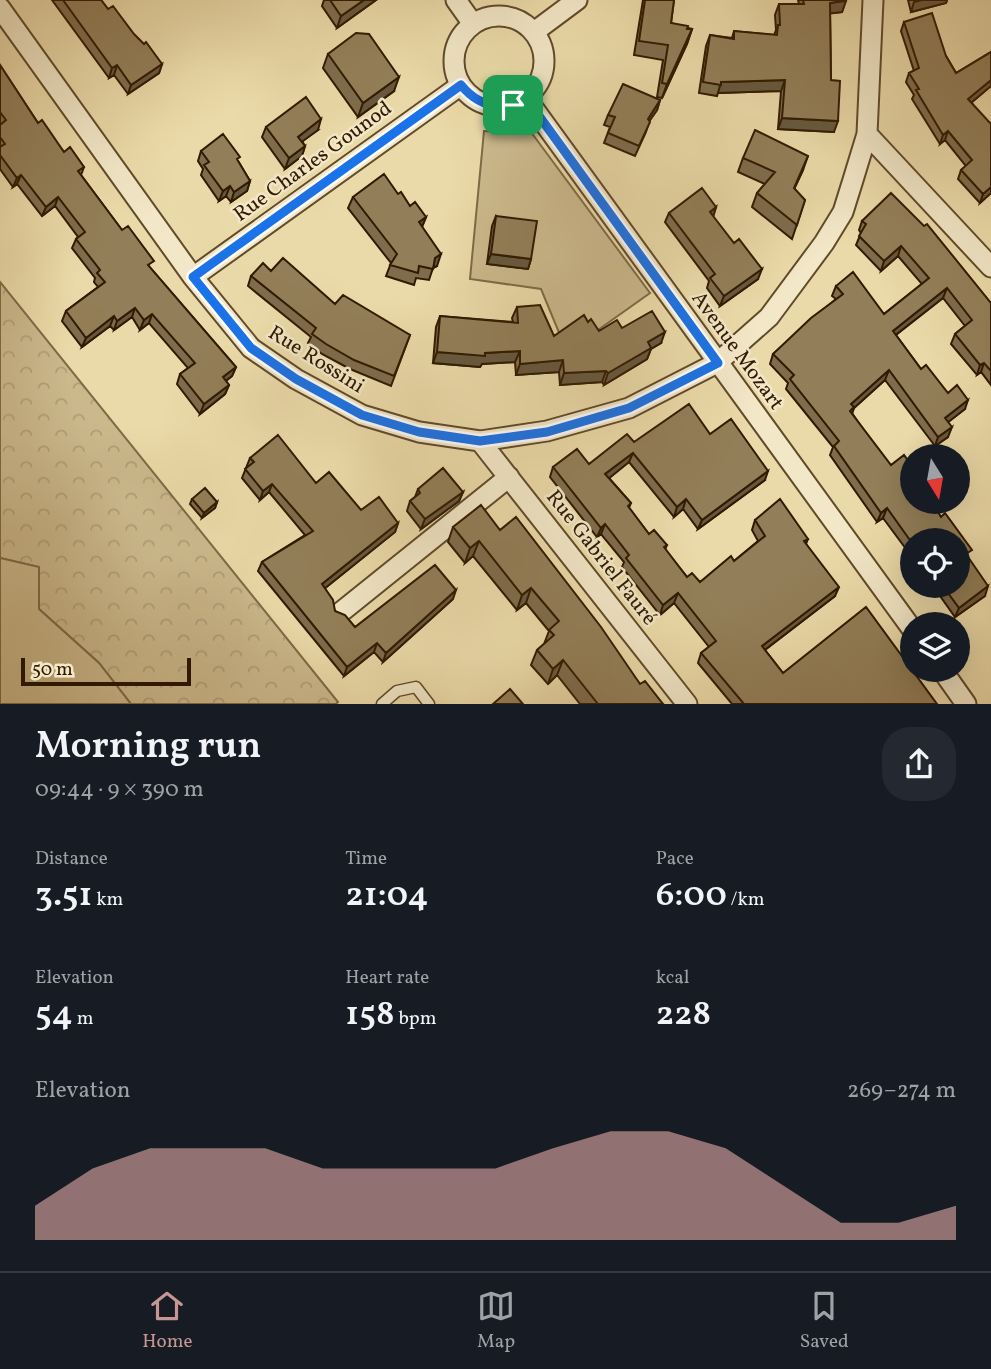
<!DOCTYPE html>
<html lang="en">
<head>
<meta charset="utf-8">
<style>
  body { margin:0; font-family:Vollkorn,serif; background:#242831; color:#f1f3f6; height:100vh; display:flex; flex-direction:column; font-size:26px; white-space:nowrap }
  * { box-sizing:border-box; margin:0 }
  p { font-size:23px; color:#9ea1a6 }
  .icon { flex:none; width:38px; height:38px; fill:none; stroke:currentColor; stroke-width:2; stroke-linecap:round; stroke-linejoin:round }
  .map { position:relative; height:704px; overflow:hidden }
  .details { display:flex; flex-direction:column; background:#171b24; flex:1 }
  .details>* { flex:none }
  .needle { width:46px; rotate:169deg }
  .buttons { position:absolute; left:900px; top:444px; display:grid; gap:14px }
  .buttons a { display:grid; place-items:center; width:70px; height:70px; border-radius:50%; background:#171b24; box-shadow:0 7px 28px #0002; font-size:35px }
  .scale { position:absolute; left:21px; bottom:18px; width:170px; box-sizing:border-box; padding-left:7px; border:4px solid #311a00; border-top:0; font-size:19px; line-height:24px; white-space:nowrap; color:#311a00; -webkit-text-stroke:5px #f2e7c7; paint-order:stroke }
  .pin { position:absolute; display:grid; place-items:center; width:60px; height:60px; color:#fff; margin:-30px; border-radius:14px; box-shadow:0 4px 10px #0006 }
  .round { display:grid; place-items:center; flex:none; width:74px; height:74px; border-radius:28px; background:#242831 }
  .summary { display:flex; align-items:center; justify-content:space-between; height:119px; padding:0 35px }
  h1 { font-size:38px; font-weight:600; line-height:52px }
  .figures { display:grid; grid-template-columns:repeat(3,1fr); gap:10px; height:119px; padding:7px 35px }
  .figures div { display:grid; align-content:center }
  .figures b { font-size:35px; font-weight:600 }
  .figures small { font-size:19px; font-weight:400 }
  .figures p { font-size:19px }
  .chart { height:196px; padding:14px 35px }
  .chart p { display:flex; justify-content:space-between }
  .chart svg { width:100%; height:126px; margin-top:7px; fill:#c59692; opacity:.7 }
  .dock { display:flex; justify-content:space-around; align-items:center; height:98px; border-top:2px solid #363941; background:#171b24; font-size:19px; color:#9ea1a6 }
  .dock a { display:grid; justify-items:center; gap:4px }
  .dock .on { color:#c59692 }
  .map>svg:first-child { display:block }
  .forest { fill:url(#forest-crowns); stroke:#7e6a46; stroke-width:2 }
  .garden { fill:#cbb98c; stroke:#7e6a46; stroke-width:2 }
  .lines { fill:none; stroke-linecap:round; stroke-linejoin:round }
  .service-casing { stroke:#604a2a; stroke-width:13 }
  .minor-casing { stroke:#604a2a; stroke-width:23 }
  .service { stroke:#f2e7c7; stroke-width:10 }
  .minor { stroke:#f2e7c7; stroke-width:19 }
  .wall { fill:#7e6c4c; stroke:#311a00; stroke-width:2 }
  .shaded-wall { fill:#66583e; stroke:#311a00; stroke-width:2 }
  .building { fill:#927e58; stroke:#311a00; stroke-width:2 }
  .route-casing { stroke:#fff; stroke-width:14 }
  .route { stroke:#1a73e8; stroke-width:9 }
  .labels { text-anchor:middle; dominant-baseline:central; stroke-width:5; stroke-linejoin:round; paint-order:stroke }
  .street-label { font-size:21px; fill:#311a00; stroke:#f2e7c7 }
</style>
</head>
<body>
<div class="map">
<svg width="991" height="704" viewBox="0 0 991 704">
  <defs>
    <pattern id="forest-crowns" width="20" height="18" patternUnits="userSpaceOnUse" patternTransform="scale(1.75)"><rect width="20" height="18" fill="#cbb98c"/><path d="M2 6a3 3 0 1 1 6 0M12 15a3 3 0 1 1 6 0" fill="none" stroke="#af9e77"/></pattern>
  </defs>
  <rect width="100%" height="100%" fill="#ebdaa9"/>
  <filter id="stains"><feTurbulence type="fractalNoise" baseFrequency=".00286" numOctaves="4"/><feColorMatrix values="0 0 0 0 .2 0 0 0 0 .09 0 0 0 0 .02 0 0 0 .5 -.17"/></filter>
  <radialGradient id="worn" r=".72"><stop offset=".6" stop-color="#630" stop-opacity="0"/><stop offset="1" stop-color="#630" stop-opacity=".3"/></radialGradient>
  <path class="forest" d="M 0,282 L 338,702 L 336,704 L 131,704 L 99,663 L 39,609 L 39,567 L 0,558 Z"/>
  <path class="garden" d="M 528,128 L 650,293 L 567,352 L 541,289 L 470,279 L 484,131 L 513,132 Z
    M 0,558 L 39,567 L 39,609 L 99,663 L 131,704 L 0,704 Z"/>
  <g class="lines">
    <defs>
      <path id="service" d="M 382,704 L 397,691 L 416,687 L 429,704"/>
      <path id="minor" d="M 456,0 L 473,24
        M 0,8 L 193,277 L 251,348 L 296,379 L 362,415 L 419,432 L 480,441 L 547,431 L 629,408 L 717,363 L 769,317 L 824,243 L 843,212 L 853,180 L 867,134 L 873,0
        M454 61a45 45 0 1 1 90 0a45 45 0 1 1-90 0Z
        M 534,32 L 577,0
        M 526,98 L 912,629
        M 867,134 L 991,267
        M 193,277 L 461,85
        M 480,441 L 687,704
        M 341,612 L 509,477
        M 942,670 L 966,704"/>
    </defs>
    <use href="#service" class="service-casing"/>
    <use href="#minor" class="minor-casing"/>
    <use href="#service" class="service"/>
    <use href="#minor" class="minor"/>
  </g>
  <path class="wall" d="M 52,0 L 101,0 L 108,9 L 162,64 L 159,73 L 128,94 L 114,75 L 109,78 Z
    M 324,0 L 376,0 L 337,28 L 322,6 Z
    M 643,0 L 674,0 L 671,23 L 692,29 L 687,44 L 662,98 L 657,97 L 663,60 L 634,55 Z
    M 798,0 L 846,0 L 842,12 L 830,13 L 831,80 L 834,132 L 778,129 L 781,91 L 718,93 L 717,96 L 699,93 L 706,46 L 710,35 L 732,38 L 734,31 L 774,35 L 776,30 L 775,15 L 779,4 L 799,4 Z
    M 908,0 L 947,0 L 946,3 L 911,12 Z
    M 904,22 L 946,56 L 956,73 L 991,52 L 991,86 L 972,102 L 991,193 L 980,203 L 958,179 L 961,170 L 966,166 L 945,140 L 940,144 L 912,99 L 914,95 L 906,82 L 909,73 L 914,71 L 901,31 Z
    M 328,54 L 394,91 L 358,117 L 323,68 Z
    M 0,65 L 38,123 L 64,152 L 84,167 L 81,175 L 151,269 L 236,367 L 232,376 L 226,381 L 229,385 L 225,394 L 200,414 L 177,384 L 180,374 L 188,368 L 149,323 L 140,330 L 132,317 L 114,330 L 110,326 L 82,347 L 62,321 L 66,311 L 98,287 L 94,282 L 95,278 L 72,248 L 76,239 L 78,237 L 55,206 L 42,216 L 17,184 L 13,187 L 0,169 Z
    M 660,100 L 657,110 L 649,121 L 646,132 L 635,156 L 604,143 L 610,127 L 604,125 L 608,115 Z
    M 266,127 L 318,130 L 302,141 L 305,146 L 302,156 L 285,169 L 262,137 Z
    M 201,151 L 238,161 L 250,181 L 247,191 L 231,202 L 226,196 L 219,201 L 201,175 L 203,169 L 198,161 Z
    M 743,158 L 803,170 L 794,189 L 805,200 L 792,239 L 752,207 L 757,193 L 765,184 L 738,172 Z
    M 398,194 L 410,206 L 426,217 L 422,227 L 437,266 L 433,268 L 429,280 L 416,278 L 414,285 L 386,276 L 391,263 L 348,208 L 353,197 Z
    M 716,207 L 713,217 L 758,279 L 720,306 L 707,288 L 709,281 L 665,222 L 669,213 Z
    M 496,216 L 531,259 L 528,269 L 487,264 L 492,226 Z
    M 862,221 L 991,303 L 991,385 L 981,372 L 977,375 L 951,344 L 955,334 L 965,326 L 943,298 L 896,335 L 921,369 L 965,409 L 948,422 L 948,437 L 935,446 L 885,380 L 854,408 L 852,413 L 912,502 L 969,559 L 985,596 L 955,617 L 933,586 L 957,586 L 912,541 L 912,557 L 883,518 L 877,522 L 830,455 L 833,447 L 786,389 L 788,383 L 770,364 L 773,354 L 836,299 L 832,296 L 836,286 L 884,314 L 922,284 L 898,256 L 881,271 L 856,245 L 861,233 L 859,230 Z
    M 271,271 L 335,304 L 410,335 L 391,386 L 350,369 L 322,354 L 308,343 L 311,337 L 248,286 L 251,276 Z
    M 517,307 L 554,336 L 588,322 L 599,331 L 622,328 L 661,343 L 651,349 L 647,359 L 604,385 L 602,382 L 560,385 L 559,372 L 516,375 L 515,362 L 482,364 L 480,367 L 433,363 L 436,327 L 440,316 L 513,322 L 512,318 Z
    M 710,434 L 765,480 L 698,529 L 683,509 L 674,517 L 629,462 L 609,478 L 631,503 L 629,508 L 649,534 L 667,545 L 665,550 L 687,577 L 700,582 L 734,561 L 758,541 L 752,530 L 755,520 L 808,539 L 806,544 L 835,596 L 765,650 L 783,673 L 937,704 L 732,704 L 698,663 L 701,653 L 709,647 L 674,603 L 660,615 L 622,567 L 624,562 L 601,534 L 597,537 L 550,477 L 553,467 L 589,464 L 634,442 Z
    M 250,458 L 316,483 L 361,510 L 398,523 L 395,532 L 325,588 L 335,611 L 355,627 L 453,599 L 383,662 L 374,652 L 344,676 L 258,571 L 262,562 L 305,535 L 269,492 L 260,500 L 242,478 Z
    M 418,489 L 463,492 L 459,501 L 421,529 L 407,511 L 410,501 L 415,497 Z
    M 192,499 L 217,502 L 215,508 L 202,518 L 190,504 Z
    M 453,527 L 500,530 L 640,684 L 663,704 L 580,704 L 557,675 L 548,684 L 531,665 L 537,650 L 544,644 L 549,631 L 526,603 L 517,610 L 473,556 L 465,563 L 448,542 Z"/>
  <path class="shaded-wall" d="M 364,0 L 376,0 L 337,28 L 341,16 Z
    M 922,0 L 947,0 L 946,3 L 911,12 L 914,2 Z
    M 846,1 L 842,12 L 826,14 L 830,3 Z
    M 692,29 L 687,44 L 662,98 L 667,84 Z
    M 162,64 L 159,73 L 128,94 L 131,85 Z
    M 117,65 L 114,75 L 109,78 L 112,68 Z
    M 399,77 L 394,91 L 358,117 L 363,103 Z
    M 785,80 L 781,91 L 718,93 L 721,82 Z
    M 991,80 L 991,86 L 965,108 L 968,99 Z
    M 660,100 L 657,110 L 644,129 L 648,119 Z
    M 782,118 L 838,121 L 834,132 L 778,129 Z
    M 321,119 L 318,130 L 295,147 L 298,137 Z
    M 948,131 L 945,140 L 940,144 L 943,135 Z
    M 305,146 L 302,156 L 285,169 L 289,158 Z
    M 808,156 L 803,170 L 788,202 L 794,188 Z
    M 21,175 L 17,184 L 13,187 L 17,178 Z
    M 250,181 L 247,191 L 231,202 L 234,192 Z
    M 230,186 L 226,196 L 219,201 L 223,191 Z
    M 991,187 L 991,193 L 980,203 L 983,194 Z
    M 58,197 L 55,206 L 42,216 L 46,207 Z
    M 716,207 L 713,217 L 710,212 Z
    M 426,217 L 421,229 L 419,222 Z
    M 901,246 L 898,256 L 881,271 L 884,261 Z
    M 441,254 L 437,266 L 433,268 L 435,258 Z
    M 491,254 L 531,259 L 528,269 L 487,264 Z
    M 762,269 L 758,279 L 720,306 L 724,296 Z
    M 947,288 L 943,298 L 889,340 L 893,331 Z
    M 135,308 L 132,317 L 114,330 L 117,321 Z
    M 152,314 L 149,323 L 140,330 L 144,320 Z
    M 114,316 L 110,326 L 82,347 L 86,338 Z
    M 665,332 L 661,343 L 651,349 L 647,359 L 604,385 L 608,373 L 648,342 Z
    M 520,351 L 515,362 L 482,364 L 480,367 L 433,363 L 437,352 L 485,353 Z
    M 563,360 L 559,372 L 516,375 L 520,364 Z
    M 984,363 L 981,372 L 977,375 L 980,365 Z
    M 236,367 L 232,376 L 219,386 L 223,377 Z
    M 889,370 L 885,380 L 854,408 L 851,417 L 849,412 L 851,404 Z
    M 606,371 L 602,382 L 560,385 L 564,373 Z
    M 229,385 L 225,394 L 200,414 L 204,404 Z
    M 968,400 L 965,409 L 942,427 L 945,418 Z
    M 952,427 L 948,437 L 935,446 L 938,437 Z
    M 633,453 L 629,462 L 602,484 L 605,474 Z
    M 768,471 L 765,480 L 698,529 L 702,520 Z
    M 272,484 L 269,492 L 260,500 L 263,491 Z
    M 463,492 L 459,501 L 421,529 L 425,519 Z
    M 686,499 L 683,509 L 674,517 L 677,507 Z
    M 217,502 L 215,508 L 202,518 L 204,513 Z
    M 887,508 L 883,518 L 877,522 L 881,513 Z
    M 398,523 L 395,532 L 319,593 L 322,584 Z
    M 605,524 L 601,534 L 597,537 L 601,528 Z
    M 479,541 L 473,556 L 465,563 L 470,548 Z
    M 988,586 L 985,596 L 955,617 L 959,608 Z
    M 839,587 L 835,596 L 758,655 L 762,646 Z
    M 531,588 L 526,603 L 517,610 L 522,595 Z
    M 456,590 L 453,599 L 383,662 L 386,653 Z
    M 678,593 L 674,603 L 660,615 L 663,605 Z
    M 377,643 L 374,652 L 344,676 L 347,667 Z
    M 563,660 L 557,675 L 548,684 L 553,669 Z"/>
  <path class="building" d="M 63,0 L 101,0 L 108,9 L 113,6 L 134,34 L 144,44 L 146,42 L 162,64 L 131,85 L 117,65 L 112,68 Z
    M 330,0 L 364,0 L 341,16 Z
    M 645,0 L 674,0 L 671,23 L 688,26 L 687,29 L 692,29 L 667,84 L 662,83 L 668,45 L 639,41 Z
    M 803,0 L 846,0 L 830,3 L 831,80 L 840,81 L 838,121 L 782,118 L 785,80 L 721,82 L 721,85 L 703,82 L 710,35 L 734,39 L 734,31 L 777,35 L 778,25 L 780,25 L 779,4 L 804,4 Z
    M 932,13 L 946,56 L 956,73 L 991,52 L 991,80 L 968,99 L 991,124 L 991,187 L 983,194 L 961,170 L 972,160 L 948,131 L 943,135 L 916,90 L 919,89 L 909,73 L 919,68 L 904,22 Z
    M 356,33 L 369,34 L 399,77 L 363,103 L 328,54 Z
    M 0,65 L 38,123 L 42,120 L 64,152 L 70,147 L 84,167 L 78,171 L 122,230 L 128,226 L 154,261 L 148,265 L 236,367 L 223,377 L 229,385 L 204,404 L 180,374 L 195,363 L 152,314 L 144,320 L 135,308 L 117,321 L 114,316 L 86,338 L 66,311 L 105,282 L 97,273 L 100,270 L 76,239 L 85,232 L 58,197 L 46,207 L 21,175 L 17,178 L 0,155 L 0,147 L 5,144 L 0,137 L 0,125 L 6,120 L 0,112 Z
    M 623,84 L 660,100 L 648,119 L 650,122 L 639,146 L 608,133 L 615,117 L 608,115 Z
    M 306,97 L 321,119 L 298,137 L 305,146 L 289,158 L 266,127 Z
    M 755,130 L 808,156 L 794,188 L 805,200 L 797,225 L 757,193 L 775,172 L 743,158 Z
    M 223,134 L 240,157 L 237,159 L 250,181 L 234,192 L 230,186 L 223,191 L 204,165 L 209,162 L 201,151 Z
    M 384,174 L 398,194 L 401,192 L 410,206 L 415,202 L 426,217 L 419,222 L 441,254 L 435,258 L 433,269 L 419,266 L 418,273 L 390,265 L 397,254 L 353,197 Z
    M 702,188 L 716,207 L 710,212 L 734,243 L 739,239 L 762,269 L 724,296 L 710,278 L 715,274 L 669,213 Z
    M 891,193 L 924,226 L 927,224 L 991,303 L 991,371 L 984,363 L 980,365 L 955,334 L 972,320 L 947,288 L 893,331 L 921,369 L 926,365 L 948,393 L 957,385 L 968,400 L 945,418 L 952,427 L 938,437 L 889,370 L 851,404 L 854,407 L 850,411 L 891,465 L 904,455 L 912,466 L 912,502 L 932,502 L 941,517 L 945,513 L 972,550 L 966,554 L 988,586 L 959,608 L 943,586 L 957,586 L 957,541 L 912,541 L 912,543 L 887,508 L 881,513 L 834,446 L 839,441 L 790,379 L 794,375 L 773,354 L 811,318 L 843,294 L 836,286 L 853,272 L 884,314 L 929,278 L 901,246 L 884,261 L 859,236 L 866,224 L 862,221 Z
    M 496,216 L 537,221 L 531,259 L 491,254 Z
    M 283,258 L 335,304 L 343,295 L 410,335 L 394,376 L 354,360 L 326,344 L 312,334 L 316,328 L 251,276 L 263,263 L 271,271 Z
    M 540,305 L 554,336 L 584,315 L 588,322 L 591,319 L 599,331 L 617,320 L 622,328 L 652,311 L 665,332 L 648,342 L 651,348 L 608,373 L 606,371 L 564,373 L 563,360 L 520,364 L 520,351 L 485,353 L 485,356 L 437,352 L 440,316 L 518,323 L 517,307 Z
    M 689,404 L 710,434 L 731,419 L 768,471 L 702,520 L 686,499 L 677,507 L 633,453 L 605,474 L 631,503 L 628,506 L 649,534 L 654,530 L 667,545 L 664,547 L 687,577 L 692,573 L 700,582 L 731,556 L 734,561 L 765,536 L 755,520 L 780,499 L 808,539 L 804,541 L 839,587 L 762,646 L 783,673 L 866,607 L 937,704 L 744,704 L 701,653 L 716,641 L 678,593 L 663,605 L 626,558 L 629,555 L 605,524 L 601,528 L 553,467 L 577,449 L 589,464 L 627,434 L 634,442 Z
    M 278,435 L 316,483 L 329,472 L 361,510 L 379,497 L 398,523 L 322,584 L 333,600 L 335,611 L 345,615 L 355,627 L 435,565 L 456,590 L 386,653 L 377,643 L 347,667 L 262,562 L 313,531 L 272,484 L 263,491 L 245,469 L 254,462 L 250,458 Z
    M 443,468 L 463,492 L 425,519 L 410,501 L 420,493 L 418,489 Z
    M 205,488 L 217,502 L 204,513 L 192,499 Z
    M 481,505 L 500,530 L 516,517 L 601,627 L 640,684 L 645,681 L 663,704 L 598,704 L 563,660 L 553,669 L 537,650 L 554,635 L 549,630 L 559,621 L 531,588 L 522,595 L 479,541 L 470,548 L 453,527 Z
    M 510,689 L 523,704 L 493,704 Z"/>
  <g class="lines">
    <defs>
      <path id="route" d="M 461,85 C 479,107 501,111 526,98 L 718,363 L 629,408 L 547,432 L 480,441 L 419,432 L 362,415 L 296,379 L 251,348 L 193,277 Z"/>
    </defs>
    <use href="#route" class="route-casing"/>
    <use href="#route" class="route"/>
  </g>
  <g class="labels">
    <g class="street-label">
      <text transform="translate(313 162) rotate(-36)">Rue Charles Gounod</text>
      <text transform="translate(737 351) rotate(54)">Avenue Mozart</text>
      <text transform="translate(316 360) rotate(32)">Rue Rossini</text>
      <text transform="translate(601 558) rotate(52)">Rue Gabriel Fauré</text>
    </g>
  </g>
  <rect width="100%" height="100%" filter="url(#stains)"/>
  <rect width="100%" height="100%" fill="url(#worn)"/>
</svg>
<div class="buttons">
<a><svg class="needle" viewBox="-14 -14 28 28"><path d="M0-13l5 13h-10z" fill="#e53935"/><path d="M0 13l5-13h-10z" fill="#9ea1a6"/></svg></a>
<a><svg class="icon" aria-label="locate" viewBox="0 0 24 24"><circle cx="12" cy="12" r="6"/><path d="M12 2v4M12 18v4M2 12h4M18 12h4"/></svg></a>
<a><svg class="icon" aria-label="layers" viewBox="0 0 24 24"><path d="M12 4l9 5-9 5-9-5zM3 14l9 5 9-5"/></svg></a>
</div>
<div class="scale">50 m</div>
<div class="pin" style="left:513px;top:105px;background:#1e9e55"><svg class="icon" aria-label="arrive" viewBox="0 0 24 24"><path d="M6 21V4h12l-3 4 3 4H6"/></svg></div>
</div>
<section class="details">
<div class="summary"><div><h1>Morning run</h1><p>09:44 · 9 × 390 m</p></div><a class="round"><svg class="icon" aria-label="share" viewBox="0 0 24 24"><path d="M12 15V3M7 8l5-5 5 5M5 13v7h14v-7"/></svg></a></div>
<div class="figures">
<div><p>Distance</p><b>3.51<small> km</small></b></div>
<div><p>Time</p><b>21:04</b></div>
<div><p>Pace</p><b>6:00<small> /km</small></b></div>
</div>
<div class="figures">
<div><p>Elevation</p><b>54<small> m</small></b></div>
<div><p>Heart rate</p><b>158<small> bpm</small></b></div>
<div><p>kcal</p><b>228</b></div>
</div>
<div class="chart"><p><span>Elevation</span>269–274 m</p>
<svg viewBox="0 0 160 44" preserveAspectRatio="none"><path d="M0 44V32L10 19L20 12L30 12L40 12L50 19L60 19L70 19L80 19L90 12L100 6L110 6L120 12L130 25L140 38L150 38L160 32V44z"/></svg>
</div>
</section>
<nav class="dock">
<a class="on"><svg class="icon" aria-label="home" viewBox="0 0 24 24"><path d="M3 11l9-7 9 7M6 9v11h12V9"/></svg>Home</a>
<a><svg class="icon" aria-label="map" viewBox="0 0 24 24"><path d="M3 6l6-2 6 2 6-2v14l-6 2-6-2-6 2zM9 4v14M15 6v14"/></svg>Map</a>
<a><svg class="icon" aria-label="saved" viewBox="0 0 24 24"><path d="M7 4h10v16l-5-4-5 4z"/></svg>Saved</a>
</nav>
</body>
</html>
